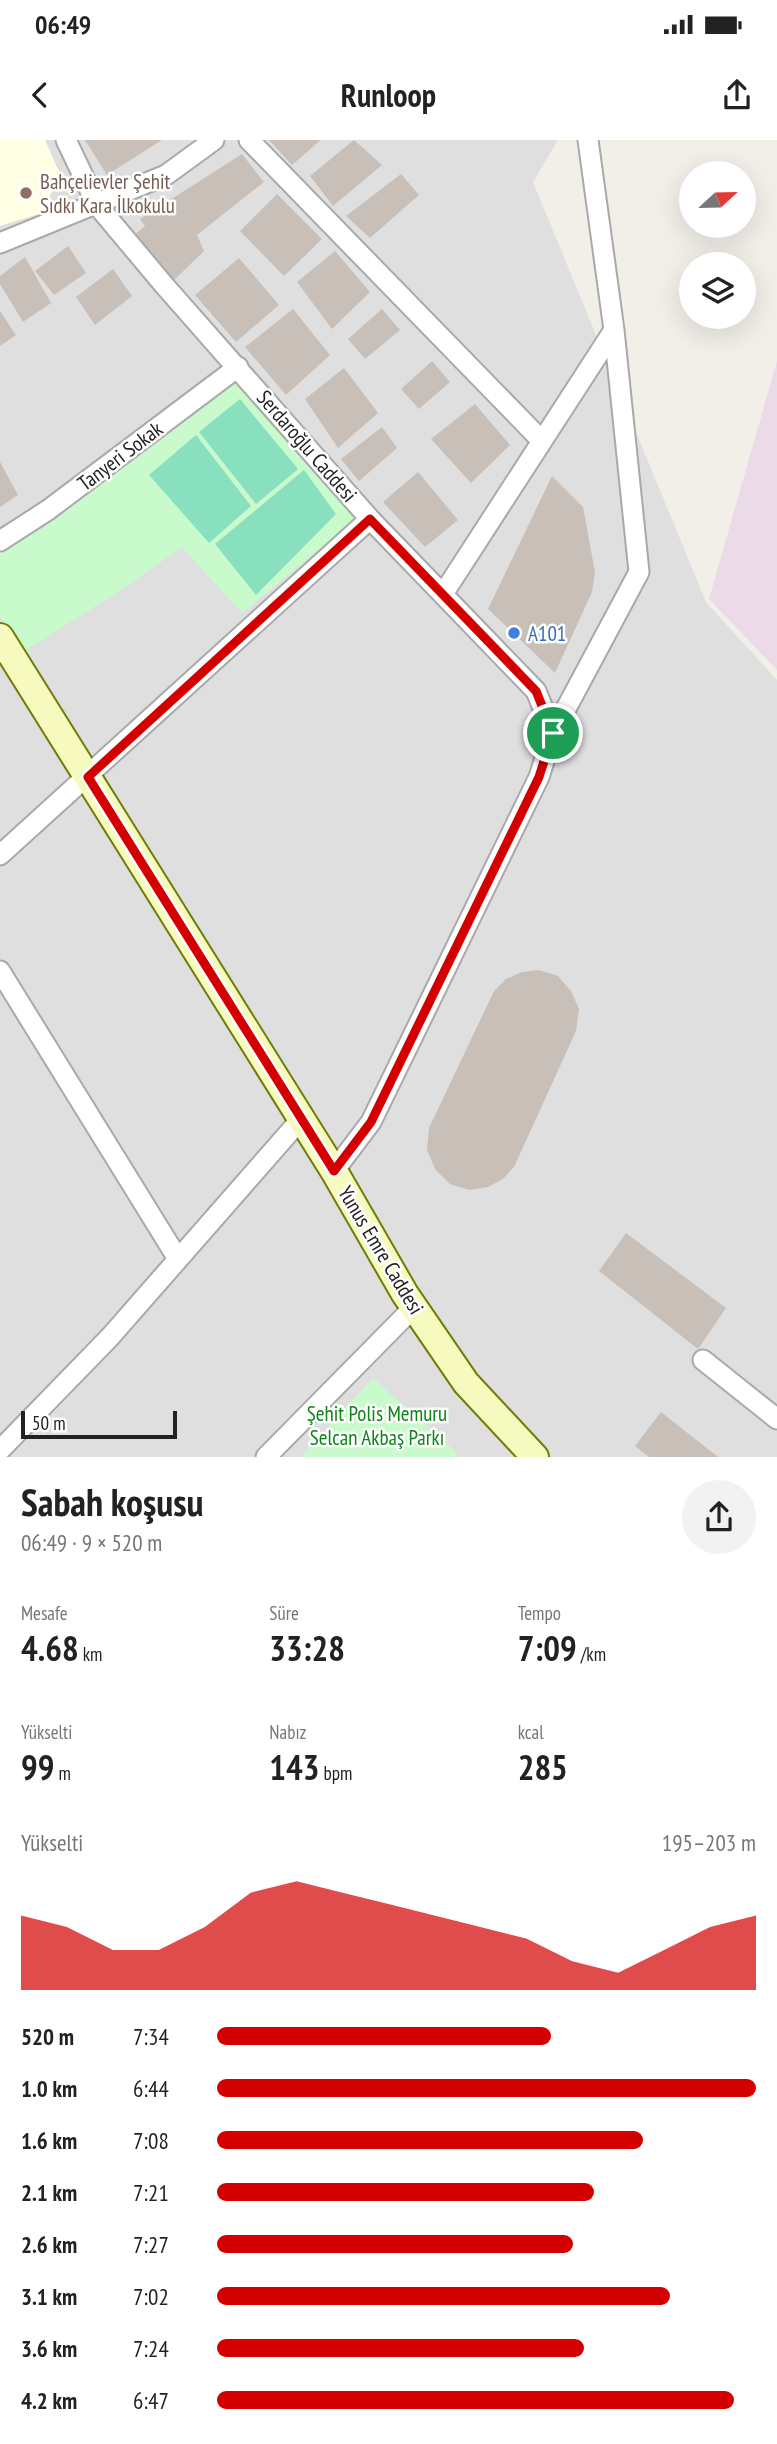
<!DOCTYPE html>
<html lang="tr">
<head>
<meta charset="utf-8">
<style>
  body { margin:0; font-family:"PT Sans Narrow",sans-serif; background:#f2f2f2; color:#222; height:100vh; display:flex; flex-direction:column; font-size:26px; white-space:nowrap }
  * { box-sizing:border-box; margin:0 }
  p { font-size:23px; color:#767676 }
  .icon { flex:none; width:38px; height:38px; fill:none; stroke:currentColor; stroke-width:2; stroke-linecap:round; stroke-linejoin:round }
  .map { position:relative; height:1317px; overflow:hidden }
  .details { display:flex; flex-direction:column; background:#fff; flex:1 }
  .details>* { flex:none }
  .needle { width:46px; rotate:68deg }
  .fabs { position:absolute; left:679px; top:21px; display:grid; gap:14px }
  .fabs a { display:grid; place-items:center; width:77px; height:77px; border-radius:50%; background:#fff; box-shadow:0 7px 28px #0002; font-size:35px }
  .scale { position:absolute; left:21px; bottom:18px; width:156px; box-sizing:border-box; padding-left:7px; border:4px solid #222; border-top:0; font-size:19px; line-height:24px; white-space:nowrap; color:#222; -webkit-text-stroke:5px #fff; paint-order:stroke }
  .pin { position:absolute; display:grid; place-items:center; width:60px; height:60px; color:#fff; margin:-30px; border:4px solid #fff; border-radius:50%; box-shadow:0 2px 7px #0007 }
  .round { display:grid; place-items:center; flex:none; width:74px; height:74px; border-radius:37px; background:#f2f2f2 }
  .head { display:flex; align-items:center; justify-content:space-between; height:119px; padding:0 21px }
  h1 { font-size:38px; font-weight:800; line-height:52px }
  .metrics { display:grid; grid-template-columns:repeat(3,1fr); gap:10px; height:119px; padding:7px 21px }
  .metrics div { display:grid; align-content:center }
  .metrics b { font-size:35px; font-weight:800 }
  .metrics small { font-size:19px; font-weight:400 }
  .metrics p { font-size:19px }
  .chart { height:196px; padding:14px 21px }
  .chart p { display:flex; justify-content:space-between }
  .chart svg { width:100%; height:126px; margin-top:7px; fill:#d40000; opacity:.7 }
  ul { padding:0 21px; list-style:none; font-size:23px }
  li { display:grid; grid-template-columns:112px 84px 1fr; align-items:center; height:52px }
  li i { height:18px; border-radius:9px; background:#d40000 }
  .status { display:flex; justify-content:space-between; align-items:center; height:49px; padding:0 35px; background:#fff; direction:ltr }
  .status svg { height:19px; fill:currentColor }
  header { display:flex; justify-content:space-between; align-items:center; height:91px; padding:0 21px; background:#fff; font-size:32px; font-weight:800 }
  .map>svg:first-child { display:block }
  .residential { fill:#e0dfdf }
  .industrial { fill:#ebdbe8 }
  .education { fill:#ffffe5 }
  .park { fill:#c8facc }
  .pitch { fill:#88e0be }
  .building { fill:#c7bfb8 }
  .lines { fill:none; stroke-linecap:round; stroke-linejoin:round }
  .minor-casing { stroke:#a9a9a9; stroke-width:23 }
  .secondary-casing { stroke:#707d05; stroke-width:30 }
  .minor { stroke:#fff; stroke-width:19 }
  .secondary { stroke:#f7fabf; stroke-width:26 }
  .route-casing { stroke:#fff; stroke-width:14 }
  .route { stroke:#d40000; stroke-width:9 }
  .education-dot { fill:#8d6e63; stroke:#fff; stroke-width:2.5 }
  .shop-dot { fill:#3f7fe0; stroke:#fff; stroke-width:2.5 }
  .labels { text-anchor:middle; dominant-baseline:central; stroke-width:5; stroke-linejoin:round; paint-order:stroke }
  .education-label { font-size:21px; fill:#785e54; stroke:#fff; text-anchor:start }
  .street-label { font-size:21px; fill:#222; stroke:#fff }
  .shop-label { font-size:21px; fill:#366cbe; stroke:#fff; text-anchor:start }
  .park-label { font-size:21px; fill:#0c8416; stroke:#fff }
</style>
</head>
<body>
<div class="status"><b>06:49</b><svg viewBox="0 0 49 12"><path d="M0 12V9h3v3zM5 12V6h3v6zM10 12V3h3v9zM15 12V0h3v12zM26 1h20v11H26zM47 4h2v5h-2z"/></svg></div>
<header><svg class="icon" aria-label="back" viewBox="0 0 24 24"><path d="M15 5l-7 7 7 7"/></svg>Runloop<svg class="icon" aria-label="share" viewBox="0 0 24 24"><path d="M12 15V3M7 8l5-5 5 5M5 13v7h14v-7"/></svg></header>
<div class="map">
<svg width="777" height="1317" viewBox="0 0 777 1317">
  <rect width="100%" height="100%" fill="#f2efe9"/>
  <path class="residential" d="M 0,0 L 558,0 L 533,42 L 706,462 L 777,540 L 777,1317 L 0,1317 Z"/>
  <path class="industrial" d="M 777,221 L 777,530 L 709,459 Z"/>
  <path class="education" d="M 0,0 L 45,0 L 60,34 L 42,73 L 0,86 Z"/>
  <path class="park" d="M 236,240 L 357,378 L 242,473 L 182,407 L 121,450 L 21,513 L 0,476 L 0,413 Z
    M 373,1238 L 457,1313 L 454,1317 L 301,1317 Z"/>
  <path class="pitch" d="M 240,259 L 298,329 L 256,364 L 199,292 Z
    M 196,295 L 251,366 L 209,403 L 149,335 Z
    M 304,330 L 336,374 L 256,455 L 215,404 Z"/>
  <path class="building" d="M 85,0 L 162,0 L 107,35 Z
    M 269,0 L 321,0 L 292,25 Z
    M 354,0 L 382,25 L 333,66 L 310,36 Z
    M 242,14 L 264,42 L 197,95 L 204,111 L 171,143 L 133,96 L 145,86 L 140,79 Z
    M 401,34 L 419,55 L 370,98 L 346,76 Z
    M 277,54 L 322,99 L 284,136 L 240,91 Z
    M 68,106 L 86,133 L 54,155 L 35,131 Z
    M 335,111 L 370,152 L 332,189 L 297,142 Z
    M 25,117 L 51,163 L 23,182 L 0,144 L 0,136 Z
    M 239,118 L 279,165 L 236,202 L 195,155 Z
    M 113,129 L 132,156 L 95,185 L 76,157 Z
    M 293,169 L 330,215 L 286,255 L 245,207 Z
    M 382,169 L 400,190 L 365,219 L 348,199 Z
    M 0,171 L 16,195 L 0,206 Z
    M 432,221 L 450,242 L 419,269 L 401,249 Z
    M 344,228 L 378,273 L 338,308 L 305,259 Z
    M 475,264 L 510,305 L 471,343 L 431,299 Z
    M 382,287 L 397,308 L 359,341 L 341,319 Z
    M 0,322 L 18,355 L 0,367 Z
    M 418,332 L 458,380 L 425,407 L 383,362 Z
    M 552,336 L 583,367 L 595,432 L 592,452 L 555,533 L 488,469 Z
    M 539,830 L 558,836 L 571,851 L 579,869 L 576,891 L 514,1027 L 503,1039 L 488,1047 L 469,1050 L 450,1044 L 435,1029 L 427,1010 L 429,988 L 494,851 L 506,839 L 522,832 Z
    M 626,1093 L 726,1168 L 698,1209 L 599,1131 Z
    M 661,1272 L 718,1317 L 649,1317 L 635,1306 Z"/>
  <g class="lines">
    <defs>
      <path id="minor" d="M 66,0 L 97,65 L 164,145 L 370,379 L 536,551 L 553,593 L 539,637 L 371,982 L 334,1031
        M 249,0 L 542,301
        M 0,103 L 166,35 L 214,0
        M 0,401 L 48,370 L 238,227
        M 443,454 L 614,190
        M 553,593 L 639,432 L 614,190 L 588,0
        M 0,715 L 370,379
        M 0,831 L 178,1119
        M 703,1220 L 777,1279
        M 0,1310 L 110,1197 L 301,979
        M 266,1317 L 414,1167"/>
      <path id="secondary" d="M 0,497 L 334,1031 L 405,1154 L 466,1243 L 535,1317"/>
    </defs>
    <use href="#minor" class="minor-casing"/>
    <use href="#secondary" class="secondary-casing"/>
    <use href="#minor" class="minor"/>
    <use href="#secondary" class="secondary"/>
  </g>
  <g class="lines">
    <defs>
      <path id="route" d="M 370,379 L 536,551 L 553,593 L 539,637 L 371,982 L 334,1031 L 88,637 Z"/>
    </defs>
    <use href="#route" class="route-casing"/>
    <use href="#route" class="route"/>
  </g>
  <circle class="education-dot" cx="26" cy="53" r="7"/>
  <circle class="shop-dot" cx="514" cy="493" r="7"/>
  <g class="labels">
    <g class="education-label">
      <text x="40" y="41">Bahçelievler Şehit<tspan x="40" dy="24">Sıdkı Kara İlkokulu</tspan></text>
    </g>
    <g class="street-label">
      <text transform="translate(307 306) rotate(49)">Serdaroğlu Caddesi</text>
      <text transform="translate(120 316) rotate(-37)">Tanyeri Sokak</text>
      <text transform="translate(381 1110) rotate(59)">Yunus Emre Caddesi</text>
    </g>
    <g class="shop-label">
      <text x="528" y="493">A101</text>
    </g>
    <g class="park-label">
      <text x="377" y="1273">Şehit Polis Memuru<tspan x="377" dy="24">Selcan Akbaş Parkı</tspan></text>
    </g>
  </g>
</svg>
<div class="fabs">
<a><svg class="needle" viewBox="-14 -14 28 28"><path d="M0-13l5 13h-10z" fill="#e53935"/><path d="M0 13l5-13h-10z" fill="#767676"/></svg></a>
<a><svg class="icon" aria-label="layers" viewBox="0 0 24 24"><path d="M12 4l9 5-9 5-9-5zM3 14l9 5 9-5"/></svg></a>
</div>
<div class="scale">50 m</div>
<div class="pin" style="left:553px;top:593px;background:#1e9e55"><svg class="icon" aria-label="arrive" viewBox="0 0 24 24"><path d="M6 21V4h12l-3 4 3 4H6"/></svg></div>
</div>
<section class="details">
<div class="head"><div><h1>Sabah koşusu</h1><p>06:49 · 9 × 520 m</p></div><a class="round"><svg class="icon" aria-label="share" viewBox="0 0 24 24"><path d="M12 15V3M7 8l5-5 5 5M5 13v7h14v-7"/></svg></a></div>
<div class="metrics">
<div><p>Mesafe</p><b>4.68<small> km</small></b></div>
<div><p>Süre</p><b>33:28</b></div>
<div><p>Tempo</p><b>7:09<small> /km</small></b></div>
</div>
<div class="metrics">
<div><p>Yükselti</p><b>99<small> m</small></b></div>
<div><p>Nabız</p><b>143<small> bpm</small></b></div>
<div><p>kcal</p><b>285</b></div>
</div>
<div class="chart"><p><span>Yükselti</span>195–203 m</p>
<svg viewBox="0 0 160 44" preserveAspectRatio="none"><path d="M0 44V18L10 22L20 30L30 30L40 22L50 10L60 6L70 10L80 14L90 18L100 22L110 26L120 34L130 38L140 30L150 22L160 18V44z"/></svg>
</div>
<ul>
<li><b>520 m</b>7:34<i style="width:62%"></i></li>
<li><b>1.0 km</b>6:44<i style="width:100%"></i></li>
<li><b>1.6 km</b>7:08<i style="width:79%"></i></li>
<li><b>2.1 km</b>7:21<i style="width:70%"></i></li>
<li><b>2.6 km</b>7:27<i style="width:66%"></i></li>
<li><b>3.1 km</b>7:02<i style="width:84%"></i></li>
<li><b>3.6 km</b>7:24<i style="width:68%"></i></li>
<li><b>4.2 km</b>6:47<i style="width:96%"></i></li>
</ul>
</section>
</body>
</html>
